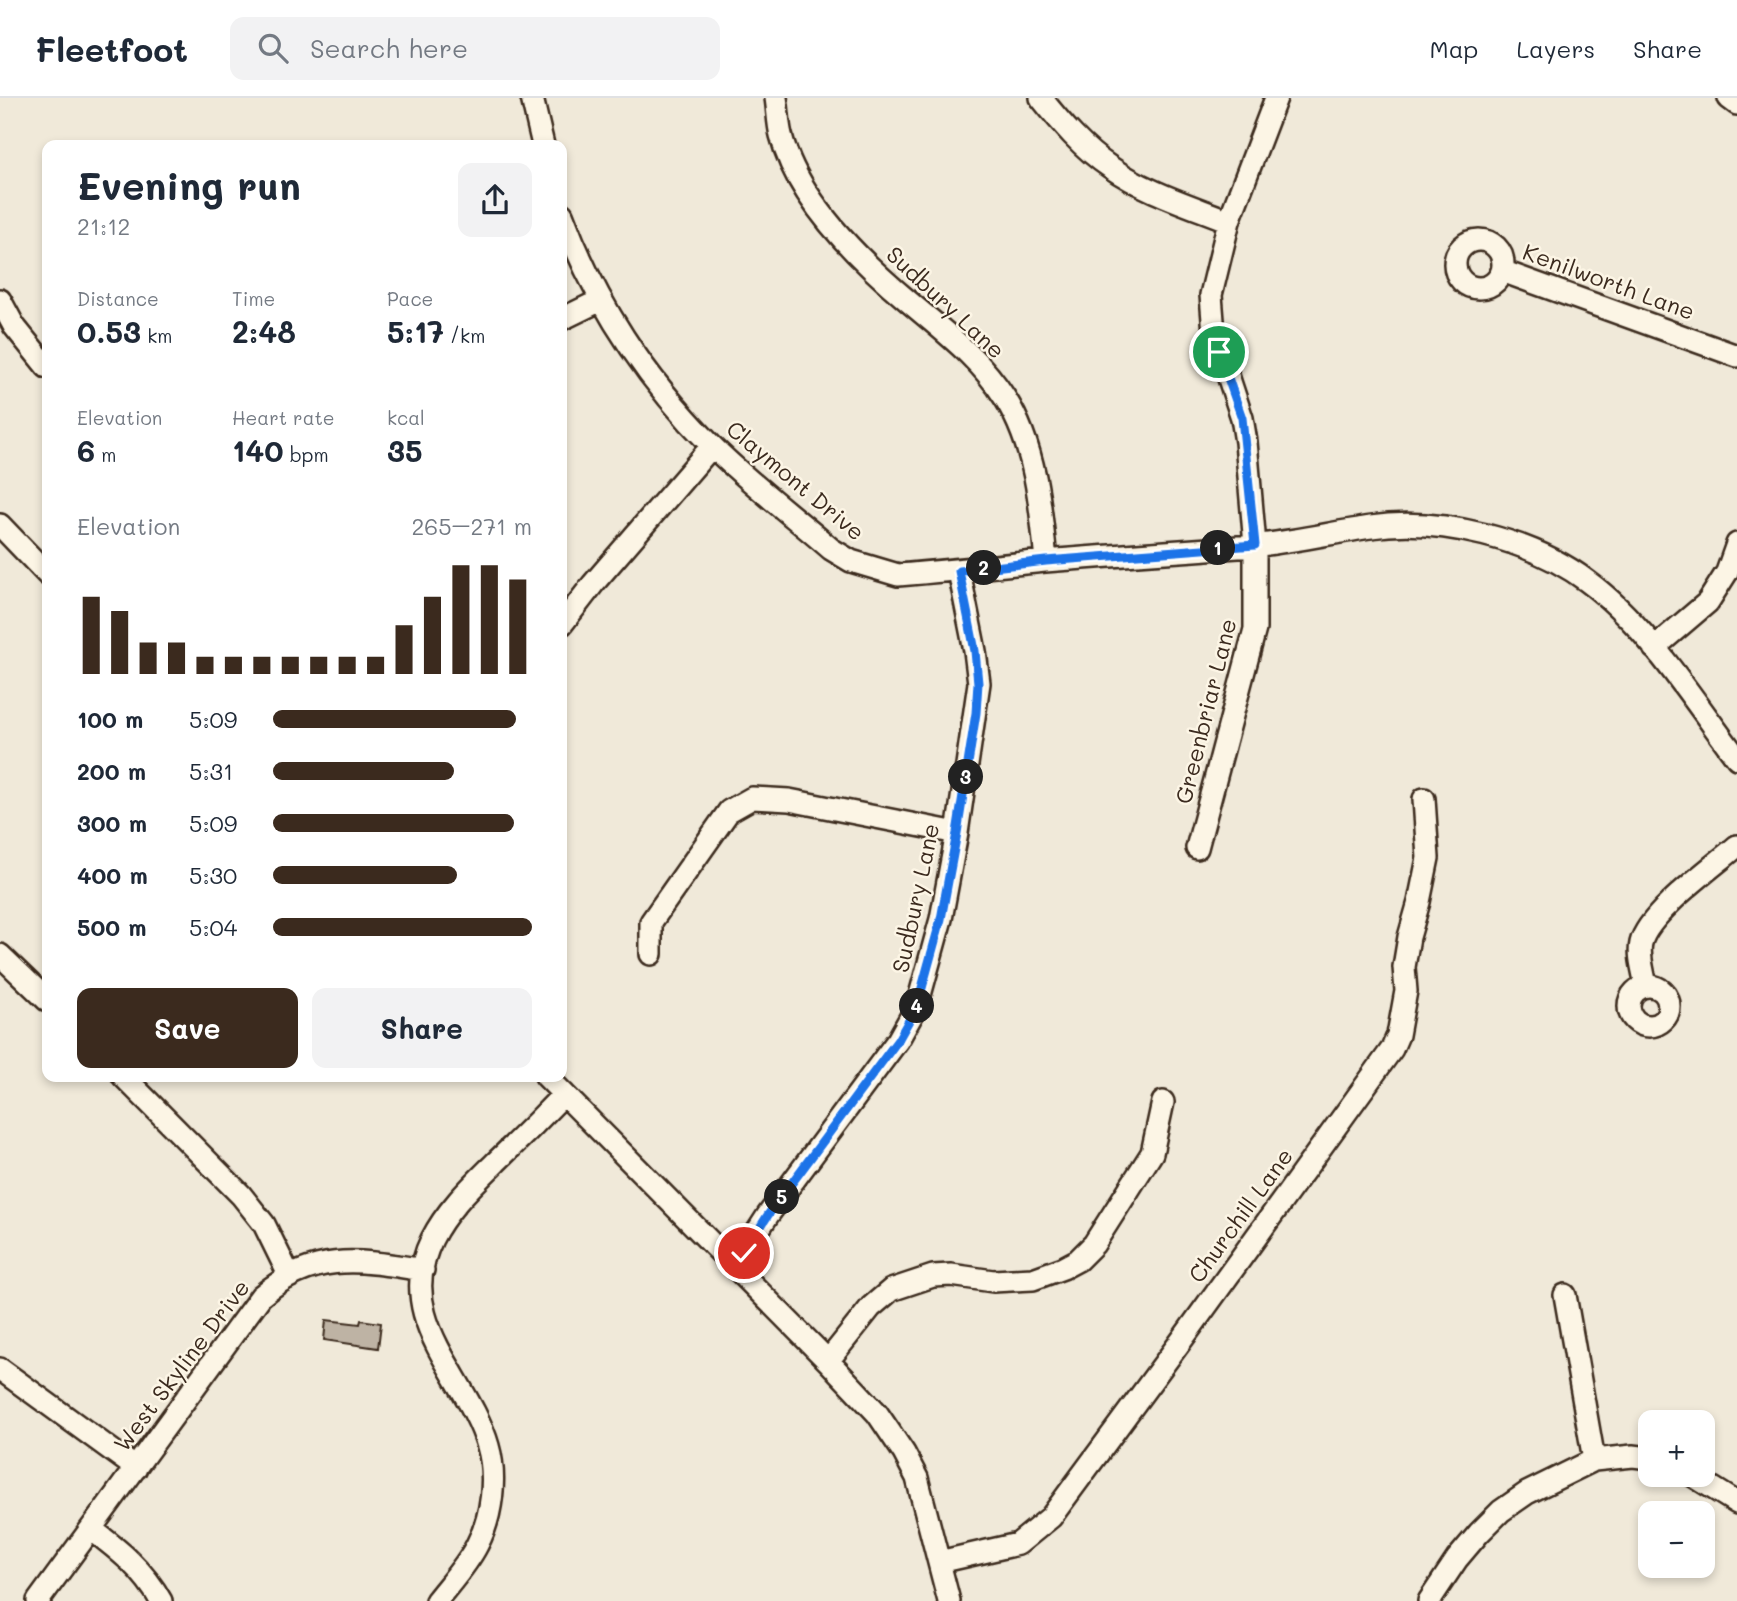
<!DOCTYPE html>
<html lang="en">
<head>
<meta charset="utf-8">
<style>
  body { margin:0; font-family:Mali,sans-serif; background:#f2f2f3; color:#1f2937; height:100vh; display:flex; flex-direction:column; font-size:26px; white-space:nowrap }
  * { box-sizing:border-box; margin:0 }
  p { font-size:23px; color:#747a83 }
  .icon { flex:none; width:38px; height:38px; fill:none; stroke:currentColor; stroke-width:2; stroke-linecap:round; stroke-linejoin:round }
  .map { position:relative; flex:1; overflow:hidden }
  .sheet { position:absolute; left:42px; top:42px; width:525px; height:942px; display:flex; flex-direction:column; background:#fff; border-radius:14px; box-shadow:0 4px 10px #0003 }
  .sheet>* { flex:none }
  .fabs { position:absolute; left:1638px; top:1312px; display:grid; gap:14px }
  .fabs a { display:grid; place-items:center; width:77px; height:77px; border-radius:14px; background:#fff; box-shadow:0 4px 10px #0003; font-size:35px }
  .pin { position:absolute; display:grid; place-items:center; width:60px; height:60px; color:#fff; margin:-30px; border:4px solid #fff; border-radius:50%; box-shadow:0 2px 7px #0007 }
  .km { position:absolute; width:35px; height:35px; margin:-18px; border-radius:50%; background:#222; color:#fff; font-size:19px; line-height:35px; text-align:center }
  .round { display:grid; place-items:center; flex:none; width:74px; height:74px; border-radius:14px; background:#f2f2f3 }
  .summary { display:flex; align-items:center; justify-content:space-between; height:119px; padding:0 35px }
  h1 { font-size:38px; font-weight:800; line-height:52px }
  .stats { display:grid; grid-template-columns:repeat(3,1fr); gap:10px; height:119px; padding:7px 35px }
  .stats div { display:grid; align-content:center }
  .stats b { font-size:30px; font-weight:800 }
  .stats small { font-size:19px; font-weight:400 }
  .stats p { font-size:19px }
  .chart { height:196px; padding:14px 35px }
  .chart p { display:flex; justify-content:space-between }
  .chart svg { width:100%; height:126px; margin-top:7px; stroke:#3b2a1e; stroke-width:6 }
  .cta { display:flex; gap:14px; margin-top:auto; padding:14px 35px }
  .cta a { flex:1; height:80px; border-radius:14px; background:#3b2a1e; color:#fff; font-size:28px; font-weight:800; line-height:80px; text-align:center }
  .cta a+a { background:#f2f2f3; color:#1f2937 }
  ul { padding:0 35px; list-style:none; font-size:23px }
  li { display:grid; grid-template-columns:112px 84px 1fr; align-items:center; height:52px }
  li i { height:18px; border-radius:9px; background:#3b2a1e }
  header { display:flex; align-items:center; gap:42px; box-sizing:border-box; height:98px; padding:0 35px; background:#fff; border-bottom:2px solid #e0e1e3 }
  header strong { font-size:33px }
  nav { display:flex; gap:38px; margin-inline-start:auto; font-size:24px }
  .search { width:490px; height:63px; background:#f2f2f3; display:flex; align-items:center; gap:18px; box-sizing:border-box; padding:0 24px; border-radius:14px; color:#747a83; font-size:26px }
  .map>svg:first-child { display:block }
  .building { fill:#beb3a4; stroke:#3b2a1e; stroke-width:2 }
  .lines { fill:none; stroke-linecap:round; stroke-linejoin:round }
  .minor-casing { stroke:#3b2a1e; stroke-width:26 }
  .minor { stroke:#fcf5e5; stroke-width:21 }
  .route-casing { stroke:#fff; stroke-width:14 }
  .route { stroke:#1a73e8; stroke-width:9 }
  .labels { text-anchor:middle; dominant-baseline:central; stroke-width:5; stroke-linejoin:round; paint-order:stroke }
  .street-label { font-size:23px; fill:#3b2a1e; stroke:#fcf5e5 }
</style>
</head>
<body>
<header>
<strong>Fleetfoot</strong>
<div class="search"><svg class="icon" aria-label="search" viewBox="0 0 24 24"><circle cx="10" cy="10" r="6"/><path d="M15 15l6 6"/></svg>Search here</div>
<nav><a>Map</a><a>Layers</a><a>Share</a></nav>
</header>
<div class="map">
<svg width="1737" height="1503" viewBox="0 0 1737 1503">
  <rect width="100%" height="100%" fill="#f0e9d9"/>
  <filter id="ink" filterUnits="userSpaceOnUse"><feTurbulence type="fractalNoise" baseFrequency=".0143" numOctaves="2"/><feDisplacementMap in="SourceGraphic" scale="14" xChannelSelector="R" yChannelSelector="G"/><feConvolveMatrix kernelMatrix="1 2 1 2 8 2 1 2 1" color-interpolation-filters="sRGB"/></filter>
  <g filter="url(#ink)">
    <path class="building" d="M 326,1222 L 360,1226 L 361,1222 L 381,1225 L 378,1250 L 324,1242 Z"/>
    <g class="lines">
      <defs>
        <path id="minor" d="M 532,0 L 543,47
          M 776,0 C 778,12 778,25 781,37 C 797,101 859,162 908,203 C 943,233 980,260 1005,300 C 1035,347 1041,408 1046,463
          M 1041,0 C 1061,25 1083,51 1110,69 C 1146,94 1189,107 1229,123
          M 1729,0 L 1737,6
          M 562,116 C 595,205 644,279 711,347 C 748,384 792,417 831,451 L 851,463 L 898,477 C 947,473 996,468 1045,463 C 1114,457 1182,453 1251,448 C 1292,444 1331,435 1371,429 C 1438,418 1533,442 1587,483 C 1647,527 1692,601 1737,660
          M1455 166a24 24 0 1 1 48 0a24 24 0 1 1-48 0Z
          M 1502,173 L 1737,258
          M 0,202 L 14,228 L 47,269
          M 562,221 L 601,202
          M 0,427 L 47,476
          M 562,526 L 593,486 L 712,348
          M 1654,550 L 1708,504 L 1727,474 L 1737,446
          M 1197,750 L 1255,531 L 1255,447 L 1246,344 L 1242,320 L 1214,235 L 1211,197 L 1229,123 L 1276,0
          M 651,856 L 651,824 L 729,713 L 752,700 L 789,702 L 957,735
          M 0,857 L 47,902
          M 1646,888 C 1644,875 1638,858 1641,845 C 1648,815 1713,769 1737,748
          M1629 908a20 20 0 1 1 40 0a20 20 0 1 1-40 0Z
          M 123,978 L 241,1097 L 264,1126 L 289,1177
          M 546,978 L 828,1263 L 877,1315 L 904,1355 L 917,1380 L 949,1503
          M 735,1168 L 768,1117 L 898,942 L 917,908 L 941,821 L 957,735 L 979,585 L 975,553 L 959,473
          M 1565,1197 L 1594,1362
          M 828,1263 L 871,1209 L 891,1192 L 933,1178 L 951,1177 L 993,1183 L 1033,1181 L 1063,1170 L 1078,1162 L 1094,1146 L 1152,1055 L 1163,1004
          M 0,1271 L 136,1370
          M 1692,1377 L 1737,1405
          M 91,1431 C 119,1452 144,1472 161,1503
          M 939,1464 L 1018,1446 L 1051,1419 L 1181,1243 L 1392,951 L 1398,937 L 1406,893 L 1404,869 L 1409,839 L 1419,804 L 1428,760 L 1424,701
          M 38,1503 L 261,1198 C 314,1153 359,1162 423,1172
          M 436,1503 C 450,1485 467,1467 477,1447 C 492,1419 497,1379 488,1348 C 468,1278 392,1222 432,1141 C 447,1111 472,1088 496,1064 C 519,1042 542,1019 564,996
          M 1429,1503 L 1457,1461 L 1479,1435 L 1501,1413 L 1527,1395 L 1594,1362 L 1633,1358 L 1650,1360"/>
      </defs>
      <use href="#minor" class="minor-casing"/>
      <use href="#minor" class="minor"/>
    </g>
  </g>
  <g class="lines" filter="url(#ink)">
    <defs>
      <path id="route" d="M 744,1155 L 768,1117 L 898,942 L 917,908 L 941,821 L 957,735 L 976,615 L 978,585 L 975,553 L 959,473 L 1046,463 L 1255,447 L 1242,320 L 1219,254"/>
    </defs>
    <use href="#route" class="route-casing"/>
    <use href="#route" class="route"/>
  </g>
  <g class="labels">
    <g class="street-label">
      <text transform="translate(1609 183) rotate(20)">Kenilworth Lane</text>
      <text transform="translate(946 204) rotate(43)">Sudbury Lane</text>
      <text transform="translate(796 382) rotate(40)">Claymont Drive</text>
      <text transform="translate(1205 613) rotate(-76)">Greenbriar Lane</text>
      <text transform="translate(915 800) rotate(-78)">Sudbury Lane</text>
      <text transform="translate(1240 1117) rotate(-54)">Churchill Lane</text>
      <text transform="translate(181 1267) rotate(-53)">West Skyline Drive</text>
    </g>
  </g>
</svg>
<div class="fabs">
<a>+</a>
<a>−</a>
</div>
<div class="pin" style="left:1219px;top:254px;background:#1e9e55"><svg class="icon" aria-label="arrive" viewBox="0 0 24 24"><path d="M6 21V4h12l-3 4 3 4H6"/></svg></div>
<div class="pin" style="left:744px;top:1155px;background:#d93025"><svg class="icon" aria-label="check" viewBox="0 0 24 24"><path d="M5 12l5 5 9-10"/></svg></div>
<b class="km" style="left:1218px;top:450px">1</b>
<b class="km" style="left:984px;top:470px">2</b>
<b class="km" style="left:966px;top:679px">3</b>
<b class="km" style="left:917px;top:908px">4</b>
<b class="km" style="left:782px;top:1099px">5</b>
<section class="sheet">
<div class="summary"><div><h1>Evening run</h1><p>21:12</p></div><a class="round"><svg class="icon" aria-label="share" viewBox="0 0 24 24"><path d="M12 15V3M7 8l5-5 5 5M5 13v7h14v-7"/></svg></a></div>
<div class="stats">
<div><p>Distance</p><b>0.53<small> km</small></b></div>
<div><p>Time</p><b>2:48</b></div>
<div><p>Pace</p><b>5:17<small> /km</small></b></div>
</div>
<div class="stats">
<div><p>Elevation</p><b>6<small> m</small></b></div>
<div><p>Heart rate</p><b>140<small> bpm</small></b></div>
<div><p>kcal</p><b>35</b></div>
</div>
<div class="chart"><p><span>Elevation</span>265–271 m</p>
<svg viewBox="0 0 160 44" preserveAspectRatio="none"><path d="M5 44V17M15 44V22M25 44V33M35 44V33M45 44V38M55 44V38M65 44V38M75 44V38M85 44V38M95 44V38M105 44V38M115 44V27M125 44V17M135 44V6M145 44V6M155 44V11"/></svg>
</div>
<ul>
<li><b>100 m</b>5:09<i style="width:94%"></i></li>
<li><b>200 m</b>5:31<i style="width:70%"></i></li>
<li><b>300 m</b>5:09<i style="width:93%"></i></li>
<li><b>400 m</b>5:30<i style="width:71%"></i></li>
<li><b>500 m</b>5:04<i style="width:100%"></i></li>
</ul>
<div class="cta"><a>Save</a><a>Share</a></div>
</section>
</div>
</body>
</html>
